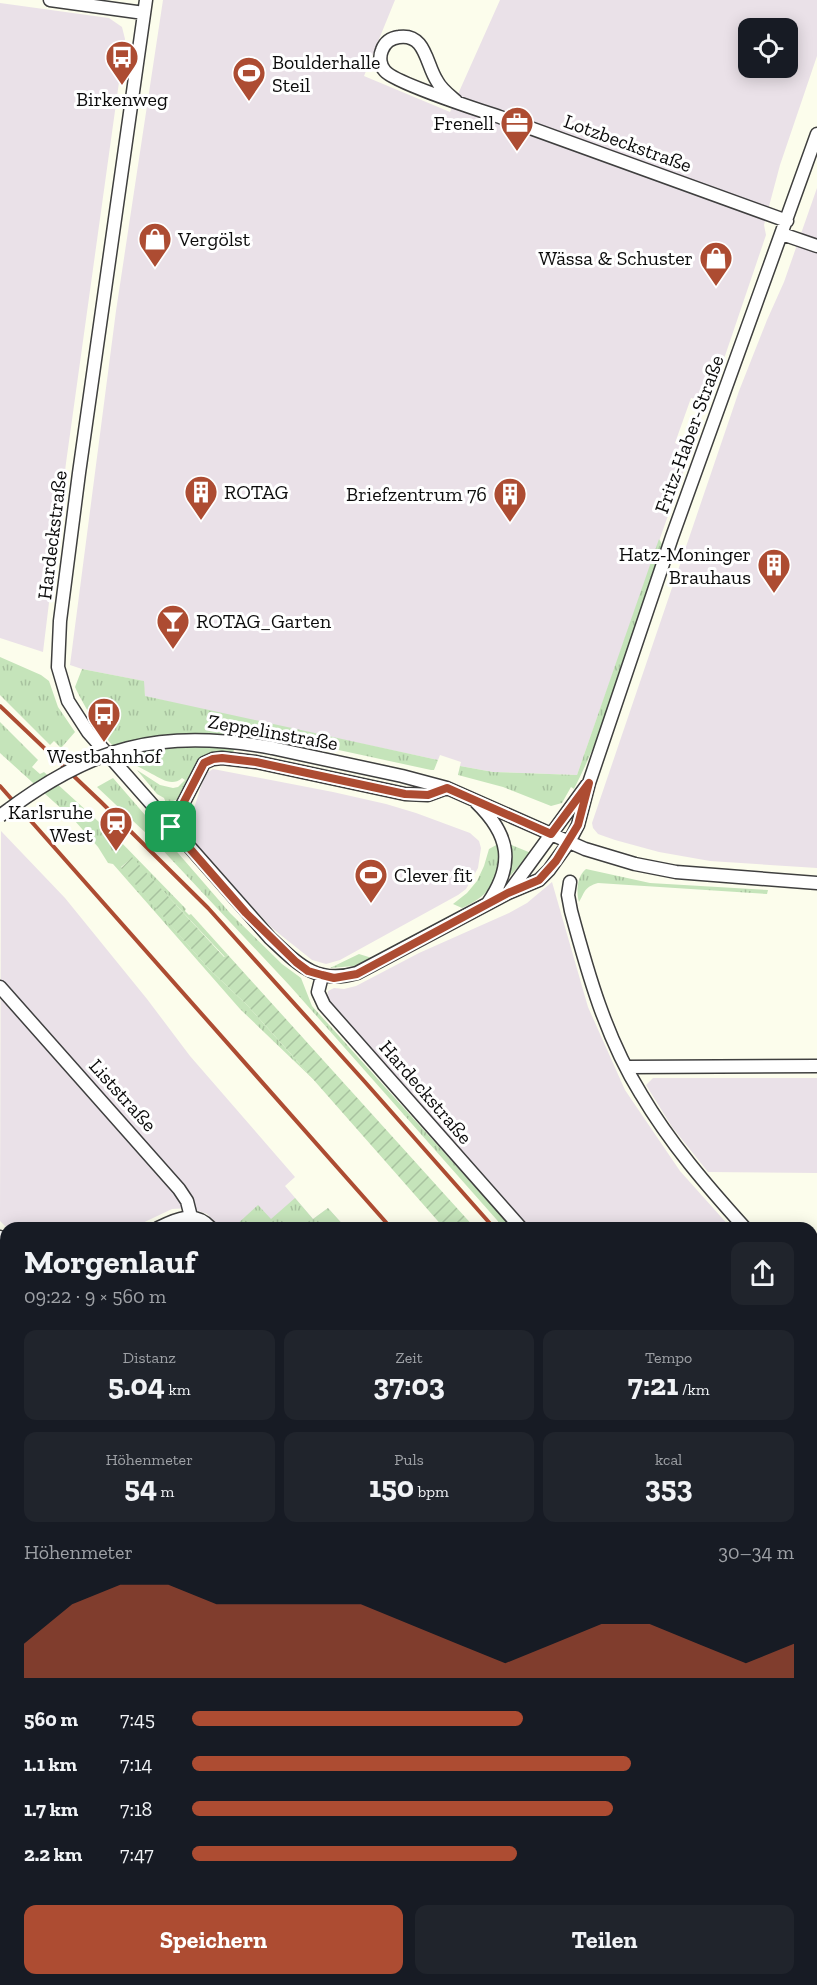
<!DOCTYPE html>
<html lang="de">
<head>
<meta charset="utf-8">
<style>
  body { margin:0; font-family:"Zilla Slab",serif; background:#20242c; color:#f1f3f6; height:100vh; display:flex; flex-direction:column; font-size:22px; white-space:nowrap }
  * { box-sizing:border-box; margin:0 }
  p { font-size:20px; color:#9ea1a6 }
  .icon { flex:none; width:33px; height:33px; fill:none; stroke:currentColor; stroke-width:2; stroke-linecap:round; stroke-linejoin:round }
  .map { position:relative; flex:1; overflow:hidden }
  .side { position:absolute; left:0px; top:1222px; width:818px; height:764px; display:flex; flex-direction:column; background:#171b24; border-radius:18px 18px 0 0; box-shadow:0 3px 15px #0003 }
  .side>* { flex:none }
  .buttons { position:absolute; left:738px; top:18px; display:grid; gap:12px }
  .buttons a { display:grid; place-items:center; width:60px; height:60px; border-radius:12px; background:#171b24; box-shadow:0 3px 15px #0003; font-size:30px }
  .pin { position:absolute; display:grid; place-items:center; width:51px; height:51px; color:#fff; margin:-26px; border-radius:12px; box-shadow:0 3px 9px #0006 }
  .round { display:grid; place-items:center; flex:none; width:63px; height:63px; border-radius:12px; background:#20242c }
  .summary { display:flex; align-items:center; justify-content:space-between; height:102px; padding:0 24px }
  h1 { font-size:33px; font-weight:700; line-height:45px }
  .stats { display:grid; grid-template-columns:repeat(3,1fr); gap:9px; height:102px; padding:6px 24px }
  .stats div { display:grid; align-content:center; border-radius:12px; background:#20242c; text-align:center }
  .stats b { font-size:30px; font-weight:700 }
  .stats small { font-size:16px; font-weight:400 }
  .stats p { font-size:16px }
  .chart { height:168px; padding:12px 24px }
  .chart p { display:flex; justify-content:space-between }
  .chart svg { width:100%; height:108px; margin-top:6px; fill:#ad4c32; opacity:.7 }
  .cta { display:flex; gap:12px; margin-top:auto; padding:12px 24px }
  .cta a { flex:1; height:69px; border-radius:12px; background:#ad4c32; color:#fff; font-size:24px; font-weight:700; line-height:69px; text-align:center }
  .cta a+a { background:#20242c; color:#f1f3f6 }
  ul { padding:0 24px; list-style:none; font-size:20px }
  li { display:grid; grid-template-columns:96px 72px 1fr; align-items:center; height:45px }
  li i { height:15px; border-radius:8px; background:#ad4c32 }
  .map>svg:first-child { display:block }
  .industrial { fill:#eae1e8; fill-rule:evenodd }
  .grass { fill:url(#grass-tufts) }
  .park { fill:url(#park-crowns) }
  .garden { fill:url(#garden-furrows) }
  .pitch { fill:#d8eccb }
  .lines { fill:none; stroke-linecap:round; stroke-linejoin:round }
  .minor-casing { stroke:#3f3f3f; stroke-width:15 }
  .highway-casing { stroke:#1d1d1d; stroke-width:21 }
  .minor { stroke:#fff; stroke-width:12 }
  .highway { stroke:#e5c062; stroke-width:18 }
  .tram { stroke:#ad4c32; stroke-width:1.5 }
  .rail { stroke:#ad4c32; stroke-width:4 }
  .minor-bridge-casing { stroke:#3f3f3f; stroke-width:15; stroke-linecap:butt }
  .minor-bridge { stroke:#fff; stroke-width:12 }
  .route-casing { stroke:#fff; stroke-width:12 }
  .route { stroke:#ad4c32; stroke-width:8 }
  .labels { text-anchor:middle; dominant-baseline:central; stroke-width:6; stroke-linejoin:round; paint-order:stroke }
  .poi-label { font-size:20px; fill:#0c0c0c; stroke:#fff; text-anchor:start }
  .street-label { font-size:20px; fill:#0c0c0c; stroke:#fff }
</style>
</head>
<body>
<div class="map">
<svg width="817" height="1985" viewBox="0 0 817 1985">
  <defs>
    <pattern id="grass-tufts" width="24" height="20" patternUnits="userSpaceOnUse" patternTransform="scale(1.5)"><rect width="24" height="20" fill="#c5e4ba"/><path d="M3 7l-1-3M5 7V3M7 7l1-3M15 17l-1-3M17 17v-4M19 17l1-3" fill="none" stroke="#a8c29f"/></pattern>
    <pattern id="park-crowns" width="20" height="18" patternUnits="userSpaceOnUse" patternTransform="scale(1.5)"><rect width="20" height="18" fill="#c5e4ba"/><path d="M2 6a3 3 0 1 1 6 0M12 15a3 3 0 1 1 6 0" fill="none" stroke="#a8c29f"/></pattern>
    <pattern id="garden-furrows" width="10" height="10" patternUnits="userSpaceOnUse" patternTransform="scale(1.5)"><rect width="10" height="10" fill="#c5e4ba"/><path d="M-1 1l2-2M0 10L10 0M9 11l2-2" fill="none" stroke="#a8c29f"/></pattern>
  </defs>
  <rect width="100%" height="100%" fill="#fcfdec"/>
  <path class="industrial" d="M 163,0 L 395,0 L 364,76 L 450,112 L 500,0 L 817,0 L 817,56 L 780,165 L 764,225 L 766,235 L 709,403 L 691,398 L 675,443 L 691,450 L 577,775 L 493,772 L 460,766 L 461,762 L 440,755 L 438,760 L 195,708 L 145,696 L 143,681 L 82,669 L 70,665 L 116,311 ZM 748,28 L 788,28 L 788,68 L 748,68 Z
    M 0,3 L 109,18 L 122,27 L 125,39 L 66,463 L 43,652 L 0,638 Z
    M 817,188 L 817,868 L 710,861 L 659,852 L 615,840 L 598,834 L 593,828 L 592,823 L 739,391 L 767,320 L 784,282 Z
    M 213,769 L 333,792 L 386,804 L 416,813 L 470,833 L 479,841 L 481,848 L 478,868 L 466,889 L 458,895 L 340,960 L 326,964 L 312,960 L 272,928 L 189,838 L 189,824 L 205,774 Z
    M 1,831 L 65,898 L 147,999 L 190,1056 L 295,1177 L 285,1186 L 313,1219 L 328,1208 L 346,1228 L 221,1228 L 207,1214 L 190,1208 L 172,1209 L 132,1228 L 7,1228 L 0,1221 Z
    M 552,882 L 588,1007 L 625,1090 L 680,1171 L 731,1228 L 529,1228 L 327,998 L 328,991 L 334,988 L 344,989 L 356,986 L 419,953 L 509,913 L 527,903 Z
    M 653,1078 L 817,1078 L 817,1173 L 708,1172 L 672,1127 L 646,1085 Z
    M 817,1970 L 817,1985 L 737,1985 L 743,1980 L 812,1980 L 812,1971 Z"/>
  <path class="grass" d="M 659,539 L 662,544 C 637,626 613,712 574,789 L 571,787 L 562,803 L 551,806 L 503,787 L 458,775 L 460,766 L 493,772 L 577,775 Z
    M 0,657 L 41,675 L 49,681 L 58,707 L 75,732 L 61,748 L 54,741 L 50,745 L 0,695 Z
    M 82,669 L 144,681 L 145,696 L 438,760 L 434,770 L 431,770 L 274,736 L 238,730 L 233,754 C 190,744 197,773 179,799 L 166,803 L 164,798 L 157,794 L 137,770 L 160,785 L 173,788 L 178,787 L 185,780 L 182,778 C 172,787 162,779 152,774 C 144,769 134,765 127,760 C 108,745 85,709 75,687 Z
    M 0,722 L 38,760 L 32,767 L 40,774 L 44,772 L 110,832 L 109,834 L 115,840 L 117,838 L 186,909 L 185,911 L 189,915 L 191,914 L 228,955 L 225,957 L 132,858 L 121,867 L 208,968 L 247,1005 L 315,1081 L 240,1009 L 113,864 L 108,863 L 98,847 L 75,821 L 0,753 Z
    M 113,778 L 230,913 L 282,964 L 301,978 L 312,1006 L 512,1228 L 504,1228 L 290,986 L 156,843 L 159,838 L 152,831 L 148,835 L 97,787 Z
    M 498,844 C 504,876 491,895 462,908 L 453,904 L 467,893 L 477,881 L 484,866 L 489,849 Z
    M 509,844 L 531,853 L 510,876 L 509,876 L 511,859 Z
    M 586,869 L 650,883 L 768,890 L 767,894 L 598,883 C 584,887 585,892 579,902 C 576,892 577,876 586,869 Z
    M 359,954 L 372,958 L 354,966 L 330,968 Z
    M 295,1198 L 313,1219 L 328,1208 L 346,1228 L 233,1228 L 258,1205 L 271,1219 Z"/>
  <path class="park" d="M 0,1647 L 6,1651 L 6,1720 L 0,1717 Z
    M 67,1980 L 434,1980 L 440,1985 L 76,1985 Z"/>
  <path class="garden" d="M 132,857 L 224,957 L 228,955 L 475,1228 L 444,1228 L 290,1053 L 247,1005 L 208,968 L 121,868 Z"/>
  <path class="pitch" d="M 0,1724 L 6,1726 L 6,1912 L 0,1907 Z"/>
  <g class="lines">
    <defs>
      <path id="minor" d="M 50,0 L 144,13
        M 146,0 L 79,473 L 60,621 L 58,667 L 68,701 L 88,732 L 270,938 C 298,964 316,985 357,973 L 508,893 L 539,880 L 549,870 L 569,842 L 578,825 L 589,783 L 672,537 L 817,134
        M 456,101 C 449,95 441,89 437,81 C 426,65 426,33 399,37 C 391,38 385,42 382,50 C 379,57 380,66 385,71 C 395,83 479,110 500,117 L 787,221
        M 782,234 L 817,246
        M 272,748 L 402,776 L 447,788 L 585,849 L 635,864 L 676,872 L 817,883
        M 476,802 C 510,835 515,864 488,903
        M 171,827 L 204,763 L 213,759 L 222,758 L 256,762 L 405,794 L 428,795 L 447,788
        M 570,882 L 568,895 L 571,911 C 588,974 606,1038 641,1094 C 670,1143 707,1186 745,1228
        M 509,892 L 587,785
        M 322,976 L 318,992 L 324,1005 L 521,1228
        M 0,987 L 179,1189 L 187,1201 L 191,1217
        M 627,1067 L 817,1066
        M 158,1228 C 176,1219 194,1210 211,1228
        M 0,1237 L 6,1244
        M 812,1305 L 817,1311
        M 0,1308 L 6,1305
        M 812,1364 L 817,1359
        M 812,1525 L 817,1526
        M 812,1550 L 817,1557
        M 812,1810 L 817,1816
        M 812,1965 L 817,1965
        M 701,1985 L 702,1980
        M 729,1985 L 735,1980"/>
      <path id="highway" d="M 0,1550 L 6,1555
        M 0,1581 L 6,1585
        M 0,1610 L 6,1615
        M 0,1639 L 6,1644
        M 464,1980 L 471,1985
        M 513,1980 L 520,1985"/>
    </defs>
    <use href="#minor" class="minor-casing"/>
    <use href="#highway" class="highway-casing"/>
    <use href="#minor" class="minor"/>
    <use href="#highway" class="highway"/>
    <path class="tram" d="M 0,1949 L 6,1952
      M 55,1980 L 65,1985"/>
    <path class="rail" d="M 0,706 L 101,802 L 208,908 L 365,1082 L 494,1228
      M 0,786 L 391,1228
      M 812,1602 L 817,1609
      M 812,1615 L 817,1622
      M 812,1706 L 817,1712"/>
    <defs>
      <path id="minor-bridge" d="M 0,816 C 90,747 160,727 272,748"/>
    </defs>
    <use href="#minor-bridge" class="minor-bridge-casing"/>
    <use href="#minor-bridge" class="minor-bridge"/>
  </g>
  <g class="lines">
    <defs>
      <path id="route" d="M 222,758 L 256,762 L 405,794 L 428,795 L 447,788 L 551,834 L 589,783 L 578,825 L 556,861 L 539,880 L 508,893 L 357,974 L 334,978 L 322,975 L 308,971 L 296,962 L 246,913 L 171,827 L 204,763 L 213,759 Z"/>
    </defs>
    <use href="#route" class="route-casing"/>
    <use href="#route" class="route"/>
  </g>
  <defs>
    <symbol id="bus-pin" viewBox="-11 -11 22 30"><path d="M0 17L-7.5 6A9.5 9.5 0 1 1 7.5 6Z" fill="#ad4c32" stroke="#fff"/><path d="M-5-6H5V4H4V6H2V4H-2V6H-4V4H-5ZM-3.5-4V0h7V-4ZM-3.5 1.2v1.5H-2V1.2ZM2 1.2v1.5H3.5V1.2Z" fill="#fff"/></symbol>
    <symbol id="stadium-pin" viewBox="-11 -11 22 30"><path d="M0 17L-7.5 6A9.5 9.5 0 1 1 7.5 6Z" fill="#ad4c32" stroke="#fff"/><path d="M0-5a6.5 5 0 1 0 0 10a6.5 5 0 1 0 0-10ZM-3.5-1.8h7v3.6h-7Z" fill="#fff"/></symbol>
    <symbol id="office-pin" viewBox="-11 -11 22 30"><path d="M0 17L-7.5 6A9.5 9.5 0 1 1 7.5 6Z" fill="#ad4c32" stroke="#fff"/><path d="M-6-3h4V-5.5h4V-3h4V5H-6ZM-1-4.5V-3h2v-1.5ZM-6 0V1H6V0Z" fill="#fff"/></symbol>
    <symbol id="shop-pin" viewBox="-11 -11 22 30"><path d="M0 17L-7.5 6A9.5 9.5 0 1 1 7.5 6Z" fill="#ad4c32" stroke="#fff"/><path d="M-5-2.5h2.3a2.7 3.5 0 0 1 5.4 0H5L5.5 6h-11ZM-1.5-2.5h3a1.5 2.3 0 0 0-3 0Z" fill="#fff"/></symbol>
    <symbol id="building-pin" viewBox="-11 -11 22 30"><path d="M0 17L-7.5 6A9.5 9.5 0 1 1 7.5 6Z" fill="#ad4c32" stroke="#fff"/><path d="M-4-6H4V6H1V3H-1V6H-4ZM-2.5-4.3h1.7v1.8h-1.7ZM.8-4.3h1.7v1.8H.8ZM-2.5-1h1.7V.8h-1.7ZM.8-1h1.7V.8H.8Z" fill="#fff"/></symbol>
    <symbol id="bar-pin" viewBox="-11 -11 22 30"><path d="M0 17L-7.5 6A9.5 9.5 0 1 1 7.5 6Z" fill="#ad4c32" stroke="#fff"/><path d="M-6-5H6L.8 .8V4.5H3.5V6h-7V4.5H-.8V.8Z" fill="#fff"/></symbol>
    <symbol id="station-pin" viewBox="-11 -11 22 30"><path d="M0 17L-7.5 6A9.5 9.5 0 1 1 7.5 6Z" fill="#ad4c32" stroke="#fff"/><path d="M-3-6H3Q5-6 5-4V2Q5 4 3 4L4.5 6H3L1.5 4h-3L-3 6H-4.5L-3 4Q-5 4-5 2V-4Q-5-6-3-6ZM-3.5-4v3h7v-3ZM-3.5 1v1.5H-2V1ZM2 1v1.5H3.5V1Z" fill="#fff"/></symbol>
  </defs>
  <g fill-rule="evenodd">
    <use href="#bus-pin" x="103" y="38" width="38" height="52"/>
    <use href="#stadium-pin" x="230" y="54" width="38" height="52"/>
    <use href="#office-pin" x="498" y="104" width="38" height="52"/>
    <use href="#shop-pin" x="136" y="220" width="38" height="52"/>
    <use href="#shop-pin" x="697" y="239" width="38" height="52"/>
    <use href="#building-pin" x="182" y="473" width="38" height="52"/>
    <use href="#building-pin" x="491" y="475" width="38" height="52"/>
    <use href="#building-pin" x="755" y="546" width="38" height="52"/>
    <use href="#bar-pin" x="154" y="602" width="38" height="52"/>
    <use href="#bus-pin" x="85" y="695" width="38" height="52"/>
    <use href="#station-pin" x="97" y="804" width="38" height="52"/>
    <use href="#stadium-pin" x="352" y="856" width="38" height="52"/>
  </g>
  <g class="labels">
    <g class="poi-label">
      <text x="272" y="62">Boulderhalle<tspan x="272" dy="23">Steil</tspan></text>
      <text x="122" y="99" text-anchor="middle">Birkenweg</text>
      <text x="494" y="123" text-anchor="end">Frenell</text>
      <text x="178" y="239">Vergölst</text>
      <text x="693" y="258" text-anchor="end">Wässa &amp; Schuster</text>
      <text x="224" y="492">ROTAG</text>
      <text x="487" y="494" text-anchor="end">Briefzentrum 76</text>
      <text x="751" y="554" text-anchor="end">Hatz-Moninger<tspan x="751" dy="23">Brauhaus</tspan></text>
      <text x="196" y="621">ROTAG_Garten</text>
      <text x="104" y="756" text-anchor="middle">Westbahnhof</text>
      <text x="93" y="812" text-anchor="end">Karlsruhe<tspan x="93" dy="23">West</tspan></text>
      <text x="394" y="875">Clever fit</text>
    </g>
    <g class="street-label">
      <text transform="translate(628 143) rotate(20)">Lotzbeckstraße</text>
      <text transform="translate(689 434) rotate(-70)">Fritz-Haber-Straße</text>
      <text transform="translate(52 535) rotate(-83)">Hardeckstraße</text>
      <text transform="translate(273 732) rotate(10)">Zeppelinstraße</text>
      <text transform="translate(426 1092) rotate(49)">Hardeckstraße</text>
      <text transform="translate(123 1095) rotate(48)">Liststraße</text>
    </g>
  </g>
</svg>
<div class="buttons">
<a><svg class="icon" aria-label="locate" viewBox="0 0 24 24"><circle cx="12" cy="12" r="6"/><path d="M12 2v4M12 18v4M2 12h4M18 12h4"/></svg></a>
</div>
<div class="pin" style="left:171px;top:827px;background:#1e9e55"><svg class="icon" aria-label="arrive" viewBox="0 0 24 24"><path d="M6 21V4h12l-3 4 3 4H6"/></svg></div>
<section class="side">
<div class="summary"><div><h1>Morgenlauf</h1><p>09:22 · 9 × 560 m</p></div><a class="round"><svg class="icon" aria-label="share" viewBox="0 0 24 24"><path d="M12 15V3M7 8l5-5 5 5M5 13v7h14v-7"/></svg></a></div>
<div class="stats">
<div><p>Distanz</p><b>5.04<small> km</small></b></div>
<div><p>Zeit</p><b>37:03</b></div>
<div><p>Tempo</p><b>7:21<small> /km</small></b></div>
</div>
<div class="stats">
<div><p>Höhenmeter</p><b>54<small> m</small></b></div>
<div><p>Puls</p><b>150<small> bpm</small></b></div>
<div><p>kcal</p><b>353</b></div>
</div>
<div class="chart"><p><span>Höhenmeter</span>30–34 m</p>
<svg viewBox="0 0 160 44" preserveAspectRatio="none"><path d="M0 44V30L10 14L20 6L30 6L40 14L50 14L60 14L70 14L80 22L90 30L100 38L110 30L120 22L130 22L140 30L150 38L160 30V44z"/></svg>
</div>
<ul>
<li><b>560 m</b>7:45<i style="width:55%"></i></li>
<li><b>1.1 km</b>7:14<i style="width:73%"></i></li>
<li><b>1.7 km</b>7:18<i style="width:70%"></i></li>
<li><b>2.2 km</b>7:47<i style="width:54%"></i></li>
</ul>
<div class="cta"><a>Speichern</a><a>Teilen</a></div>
</section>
</div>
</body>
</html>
